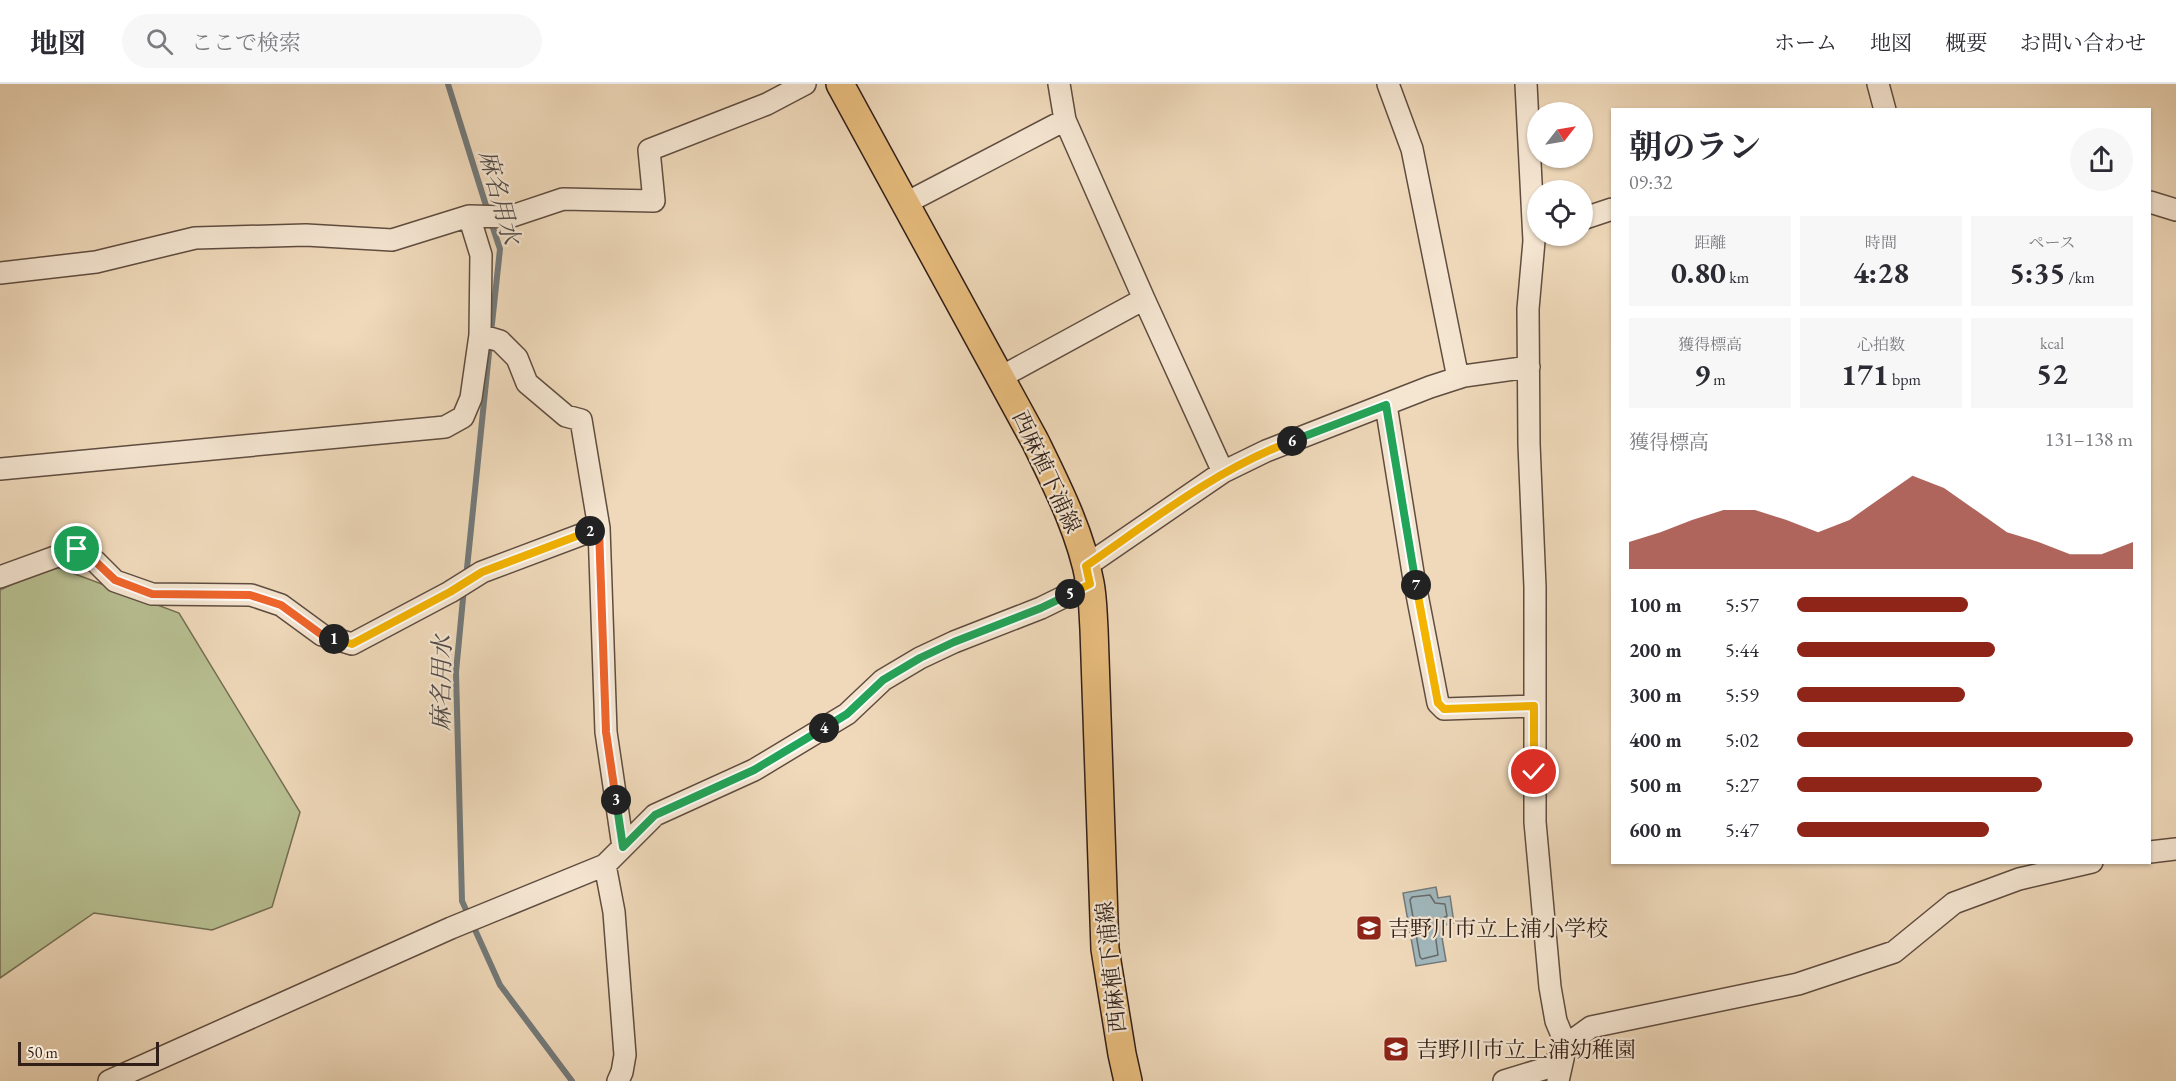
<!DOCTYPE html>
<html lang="ja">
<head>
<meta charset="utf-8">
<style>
  body { margin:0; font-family:"EB Garamond","Noto Serif JP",serif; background:#f7f7f7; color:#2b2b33; height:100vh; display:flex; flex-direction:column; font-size:22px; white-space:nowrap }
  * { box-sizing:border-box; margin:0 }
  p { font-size:20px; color:#7c7c81 }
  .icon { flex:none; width:33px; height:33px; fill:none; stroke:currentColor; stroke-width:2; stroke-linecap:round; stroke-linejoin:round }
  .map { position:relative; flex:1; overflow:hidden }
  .sheet { position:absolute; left:1611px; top:24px; width:540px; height:756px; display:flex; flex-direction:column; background:#fff; border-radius:0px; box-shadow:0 2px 4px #0004 }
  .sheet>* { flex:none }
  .needle { width:39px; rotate:59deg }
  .buttons { position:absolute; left:1527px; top:18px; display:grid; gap:12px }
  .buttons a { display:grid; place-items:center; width:66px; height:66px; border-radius:50%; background:#fff; box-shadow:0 2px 4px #0004; font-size:30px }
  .scale { position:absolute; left:18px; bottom:15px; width:141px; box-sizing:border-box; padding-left:6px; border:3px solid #301e17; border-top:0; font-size:16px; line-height:21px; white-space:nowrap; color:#301e17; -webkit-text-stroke:4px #f5e6d2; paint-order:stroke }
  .pin { position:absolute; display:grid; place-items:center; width:51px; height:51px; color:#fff; margin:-26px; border:3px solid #fff; border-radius:50%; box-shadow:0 2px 6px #0007 }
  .km { position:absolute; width:30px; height:30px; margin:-15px; border-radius:50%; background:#222; color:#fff; font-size:16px; line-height:30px; text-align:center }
  .round { display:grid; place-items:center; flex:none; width:63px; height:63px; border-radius:32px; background:#f7f7f7 }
  .overview { display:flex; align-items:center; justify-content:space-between; height:102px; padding:0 18px }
  h1 { font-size:33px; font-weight:700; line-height:45px }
  .metrics { display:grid; grid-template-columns:repeat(3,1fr); gap:9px; height:102px; padding:6px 18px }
  .metrics div { display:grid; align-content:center; border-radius:0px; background:#f7f7f7; text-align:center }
  .metrics b { font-size:30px; font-weight:700 }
  .metrics small { font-size:16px; font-weight:400 }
  .metrics p { font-size:16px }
  .chart { height:168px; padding:12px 18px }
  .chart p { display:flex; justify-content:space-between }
  .chart svg { width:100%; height:108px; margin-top:6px; fill:#8f2418; opacity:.7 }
  ul { padding:0 18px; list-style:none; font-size:20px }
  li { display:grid; grid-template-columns:96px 72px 1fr; align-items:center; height:45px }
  li i { height:15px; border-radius:8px; background:#8f2418 }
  header { display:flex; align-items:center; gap:36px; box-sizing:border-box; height:84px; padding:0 30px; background:#fff; border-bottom:2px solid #e1e1e2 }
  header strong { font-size:28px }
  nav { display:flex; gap:33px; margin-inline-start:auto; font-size:21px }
  .search { width:420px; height:54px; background:#f7f7f7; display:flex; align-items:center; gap:15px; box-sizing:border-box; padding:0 21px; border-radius:33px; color:#7c7c81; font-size:22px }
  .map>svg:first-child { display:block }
  .green { fill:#b7bf91; stroke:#746e54; stroke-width:1.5 }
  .water { fill:#a0b7bc; stroke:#737a7a; stroke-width:1.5 }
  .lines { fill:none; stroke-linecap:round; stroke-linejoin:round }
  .shore { stroke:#686a6a; stroke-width:1.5 }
  .stream { stroke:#737a7a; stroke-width:6 }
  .minor-casing { stroke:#604d40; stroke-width:24 }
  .major-casing { stroke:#301e17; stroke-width:30 }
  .minor { stroke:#f5e6d2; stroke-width:21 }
  .major { stroke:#e8bc7d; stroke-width:27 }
  .split-1-casing { stroke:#fff; stroke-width:12 }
  .split-2-casing { stroke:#fff; stroke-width:12 }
  .split-3-casing { stroke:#fff; stroke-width:12 }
  .split-4-casing { stroke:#fff; stroke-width:12 }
  .split-5-casing { stroke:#fff; stroke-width:12 }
  .split-6-casing { stroke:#fff; stroke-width:12 }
  .split-7-casing { stroke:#fff; stroke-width:12 }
  .split-8-casing { stroke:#fff; stroke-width:12 }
  .split-1 { stroke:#f0652b; stroke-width:8 }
  .split-2 { stroke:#f5b400; stroke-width:8 }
  .split-3 { stroke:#f0652b; stroke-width:8 }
  .split-4 { stroke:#22a559; stroke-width:8 }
  .split-5 { stroke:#22a559; stroke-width:8 }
  .split-6 { stroke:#f5b400; stroke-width:8 }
  .split-7 { stroke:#22a559; stroke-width:8 }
  .split-8 { stroke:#f5b400; stroke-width:8 }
  .labels { text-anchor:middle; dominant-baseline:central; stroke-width:4.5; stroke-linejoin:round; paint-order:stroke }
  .street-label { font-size:22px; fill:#301e17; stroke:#f5e6d2 }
  .poi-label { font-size:22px; fill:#301e17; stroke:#f5e6d2; text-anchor:start }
  .water-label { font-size:24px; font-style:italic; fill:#524c49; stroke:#f5e6d2 }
</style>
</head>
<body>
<header>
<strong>地図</strong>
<div class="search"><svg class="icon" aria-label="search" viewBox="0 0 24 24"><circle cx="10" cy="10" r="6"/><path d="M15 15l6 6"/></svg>ここで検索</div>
<nav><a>ホーム</a><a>地図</a><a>概要</a><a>お問い合わせ</a></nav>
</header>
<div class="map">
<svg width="2176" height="997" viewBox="0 0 2176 997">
  <rect width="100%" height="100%" fill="#efd9ba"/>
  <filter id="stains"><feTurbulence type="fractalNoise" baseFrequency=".00333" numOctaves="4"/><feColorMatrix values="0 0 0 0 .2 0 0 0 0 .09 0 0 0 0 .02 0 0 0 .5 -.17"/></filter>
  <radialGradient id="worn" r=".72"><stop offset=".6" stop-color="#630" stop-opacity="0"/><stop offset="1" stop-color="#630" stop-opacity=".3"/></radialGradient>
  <path class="green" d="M 51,481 L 179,529 L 300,728 L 272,823 L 212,846 L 94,829 L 0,894 L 0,506 Z"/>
  <path class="water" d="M 1436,803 L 1438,814 L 1450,812 L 1454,839 L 1440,842 L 1446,877 L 1416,882 L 1403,809 Z"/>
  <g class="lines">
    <path class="shore" d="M 1430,811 L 1435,819 L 1445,820 L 1447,832 L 1437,837 L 1434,841 L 1438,871 L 1422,875 L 1420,873 L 1410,816 L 1412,813 Z"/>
    <path class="stream" d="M 448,0 L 488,128
      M 491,249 L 500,165 L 491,138
      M 466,494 L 490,259
      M 464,504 L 456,588 L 462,817 L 500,901 L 572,997"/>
    <defs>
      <path id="minor" d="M 1059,0 L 1065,36 L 1144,215 L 1223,388
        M 1388,0 L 1412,65 L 1458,294
        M 1526,0 L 1534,157 L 1528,225 L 1529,360 L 1535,503 L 1535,738 L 1550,903 L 1556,937 L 1566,961 L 1558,997
        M 1878,0 L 1885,26
        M 2150,118 L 2176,126
        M 906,119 L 1065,36
        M 1582,135 L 1612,125
        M 0,189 L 96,178 L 195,154 L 306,151 L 392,156 L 469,132 L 509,133 L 563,115 L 654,117 L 649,66 L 767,20 L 805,0
        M 480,251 L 500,257 L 517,274 L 527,299 L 566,332 L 581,336 L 599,444 L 606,648 L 623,763
        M 1001,293 L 1144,215
        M 1386,321 L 1414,495 L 1438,619 L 1444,625 L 1534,622
        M 0,385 L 445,343 L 463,333 L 471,314 L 480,251 L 481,171 L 469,132
        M 1086,482 L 1223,388 L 1266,367 L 1430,303 L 1464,292 L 1529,283
        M 0,493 L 77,465 L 96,478 L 115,497 L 152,510 L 251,511 L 281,521 L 322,551 L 352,560 L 450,508 L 482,488 L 599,444
        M 2150,768 L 2176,765
        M 605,781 L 614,828 L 625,971 L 622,988 L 618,997
        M 109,997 L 451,844 L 605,781 L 655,731 L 754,686 L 847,630 L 883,596 L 920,574 L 954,558 L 1041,524 L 1090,500
        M 1504,997 L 1550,983 L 1558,975 L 1566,961 L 1591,943 L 1798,900 L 1894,868 L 1954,819 L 2019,795 L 2092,778"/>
      <path id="major" d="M 840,0 L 1035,357 C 1057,402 1081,449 1090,499 C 1093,514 1093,530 1094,545 L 1105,865 L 1122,970 L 1128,997"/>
    </defs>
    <use href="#minor" class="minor-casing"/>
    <use href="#major" class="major-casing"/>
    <use href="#minor" class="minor"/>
    <use href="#major" class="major"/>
  </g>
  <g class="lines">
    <defs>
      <path id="split-1" d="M 77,465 L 96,478 L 115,496 L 152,510 L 250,511 L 281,521 L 322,551 L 334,555"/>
      <path id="split-2" d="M 334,555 L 352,560 L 450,508 L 482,488 L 590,447"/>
      <path id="split-3" d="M 590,447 L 599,444 L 606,648 L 616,716"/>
      <path id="split-4" d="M 616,716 L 623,763 L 655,731 L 754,686 L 824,644"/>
      <path id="split-5" d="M 824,644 L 847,630 L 883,596 L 920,574 L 954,558 L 1041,524 L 1070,510"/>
      <path id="split-6" d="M 1070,510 L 1090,500 L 1086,482 C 1152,436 1216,386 1292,357"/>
      <path id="split-7" d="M 1292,357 L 1386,321 L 1416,501"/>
      <path id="split-8" d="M 1416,501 L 1438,619 L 1444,625 L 1534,622 L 1534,688"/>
    </defs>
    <use href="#split-1" class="split-1-casing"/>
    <use href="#split-2" class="split-2-casing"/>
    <use href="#split-3" class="split-3-casing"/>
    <use href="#split-4" class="split-4-casing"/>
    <use href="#split-5" class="split-5-casing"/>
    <use href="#split-6" class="split-6-casing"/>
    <use href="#split-7" class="split-7-casing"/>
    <use href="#split-8" class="split-8-casing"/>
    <use href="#split-1" class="split-1"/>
    <use href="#split-2" class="split-2"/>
    <use href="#split-3" class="split-3"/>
    <use href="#split-4" class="split-4"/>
    <use href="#split-5" class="split-5"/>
    <use href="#split-6" class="split-6"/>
    <use href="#split-7" class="split-7"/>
    <use href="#split-8" class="split-8"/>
  </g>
  <defs>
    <symbol id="school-square" viewBox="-11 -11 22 22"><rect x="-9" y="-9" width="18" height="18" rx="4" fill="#8f2418" stroke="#f5e6d2"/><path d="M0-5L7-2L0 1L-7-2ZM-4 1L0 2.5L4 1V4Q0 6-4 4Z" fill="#fff"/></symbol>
  </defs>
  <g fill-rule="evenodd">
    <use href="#school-square" x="1354" y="829" width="30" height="30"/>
    <use href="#school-square" x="1381" y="950" width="30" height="30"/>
  </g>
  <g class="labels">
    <g class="street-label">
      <text transform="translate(1047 388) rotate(65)">西麻植下浦線</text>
      <text transform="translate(1111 883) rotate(-96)">西麻植下浦線</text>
    </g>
    <g class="poi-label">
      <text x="1388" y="844">吉野川市立上浦小学校</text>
      <text x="1416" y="965">吉野川市立上浦幼稚園</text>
    </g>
    <g class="water-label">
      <text transform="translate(500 113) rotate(75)">麻名用水</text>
      <text transform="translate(441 599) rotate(-89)">麻名用水</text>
    </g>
  </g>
  <rect width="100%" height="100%" filter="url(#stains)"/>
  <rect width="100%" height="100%" fill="url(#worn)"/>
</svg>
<div class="buttons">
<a><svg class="needle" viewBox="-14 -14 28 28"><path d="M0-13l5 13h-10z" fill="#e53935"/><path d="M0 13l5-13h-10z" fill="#7c7c81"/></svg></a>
<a><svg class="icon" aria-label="locate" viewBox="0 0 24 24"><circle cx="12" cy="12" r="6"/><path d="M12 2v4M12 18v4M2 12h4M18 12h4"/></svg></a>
</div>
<div class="scale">50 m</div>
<div class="pin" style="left:77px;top:465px;background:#1e9e55"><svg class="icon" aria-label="arrive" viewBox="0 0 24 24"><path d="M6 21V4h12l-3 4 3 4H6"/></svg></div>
<div class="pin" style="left:1534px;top:688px;background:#d93025"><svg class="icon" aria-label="check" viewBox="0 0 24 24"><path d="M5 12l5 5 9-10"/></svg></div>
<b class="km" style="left:334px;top:555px">1</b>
<b class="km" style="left:590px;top:447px">2</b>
<b class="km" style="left:616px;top:716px">3</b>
<b class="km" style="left:824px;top:644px">4</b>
<b class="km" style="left:1070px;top:510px">5</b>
<b class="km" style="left:1292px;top:357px">6</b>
<b class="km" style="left:1416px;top:501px">7</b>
<section class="sheet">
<div class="overview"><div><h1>朝のラン</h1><p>09:32</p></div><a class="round"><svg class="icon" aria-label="share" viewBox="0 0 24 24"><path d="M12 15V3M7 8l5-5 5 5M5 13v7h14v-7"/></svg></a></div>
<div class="metrics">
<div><p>距離</p><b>0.80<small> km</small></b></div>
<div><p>時間</p><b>4:28</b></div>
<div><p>ペース</p><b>5:35<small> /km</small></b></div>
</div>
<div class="metrics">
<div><p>獲得標高</p><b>9<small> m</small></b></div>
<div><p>心拍数</p><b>171<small> bpm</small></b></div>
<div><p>kcal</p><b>52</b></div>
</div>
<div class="chart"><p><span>獲得標高</span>131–138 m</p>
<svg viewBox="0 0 160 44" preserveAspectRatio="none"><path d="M0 44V33L10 29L20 24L30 20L40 20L50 24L60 29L70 24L80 15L90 6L100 11L110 20L120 29L130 33L140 38L150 38L160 33V44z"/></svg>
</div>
<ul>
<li><b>100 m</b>5:57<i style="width:51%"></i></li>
<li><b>200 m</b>5:44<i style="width:59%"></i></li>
<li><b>300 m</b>5:59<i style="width:50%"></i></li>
<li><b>400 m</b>5:02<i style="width:100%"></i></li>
<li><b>500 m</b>5:27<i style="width:73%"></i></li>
<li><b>600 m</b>5:47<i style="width:57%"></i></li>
</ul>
</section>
</div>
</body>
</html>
